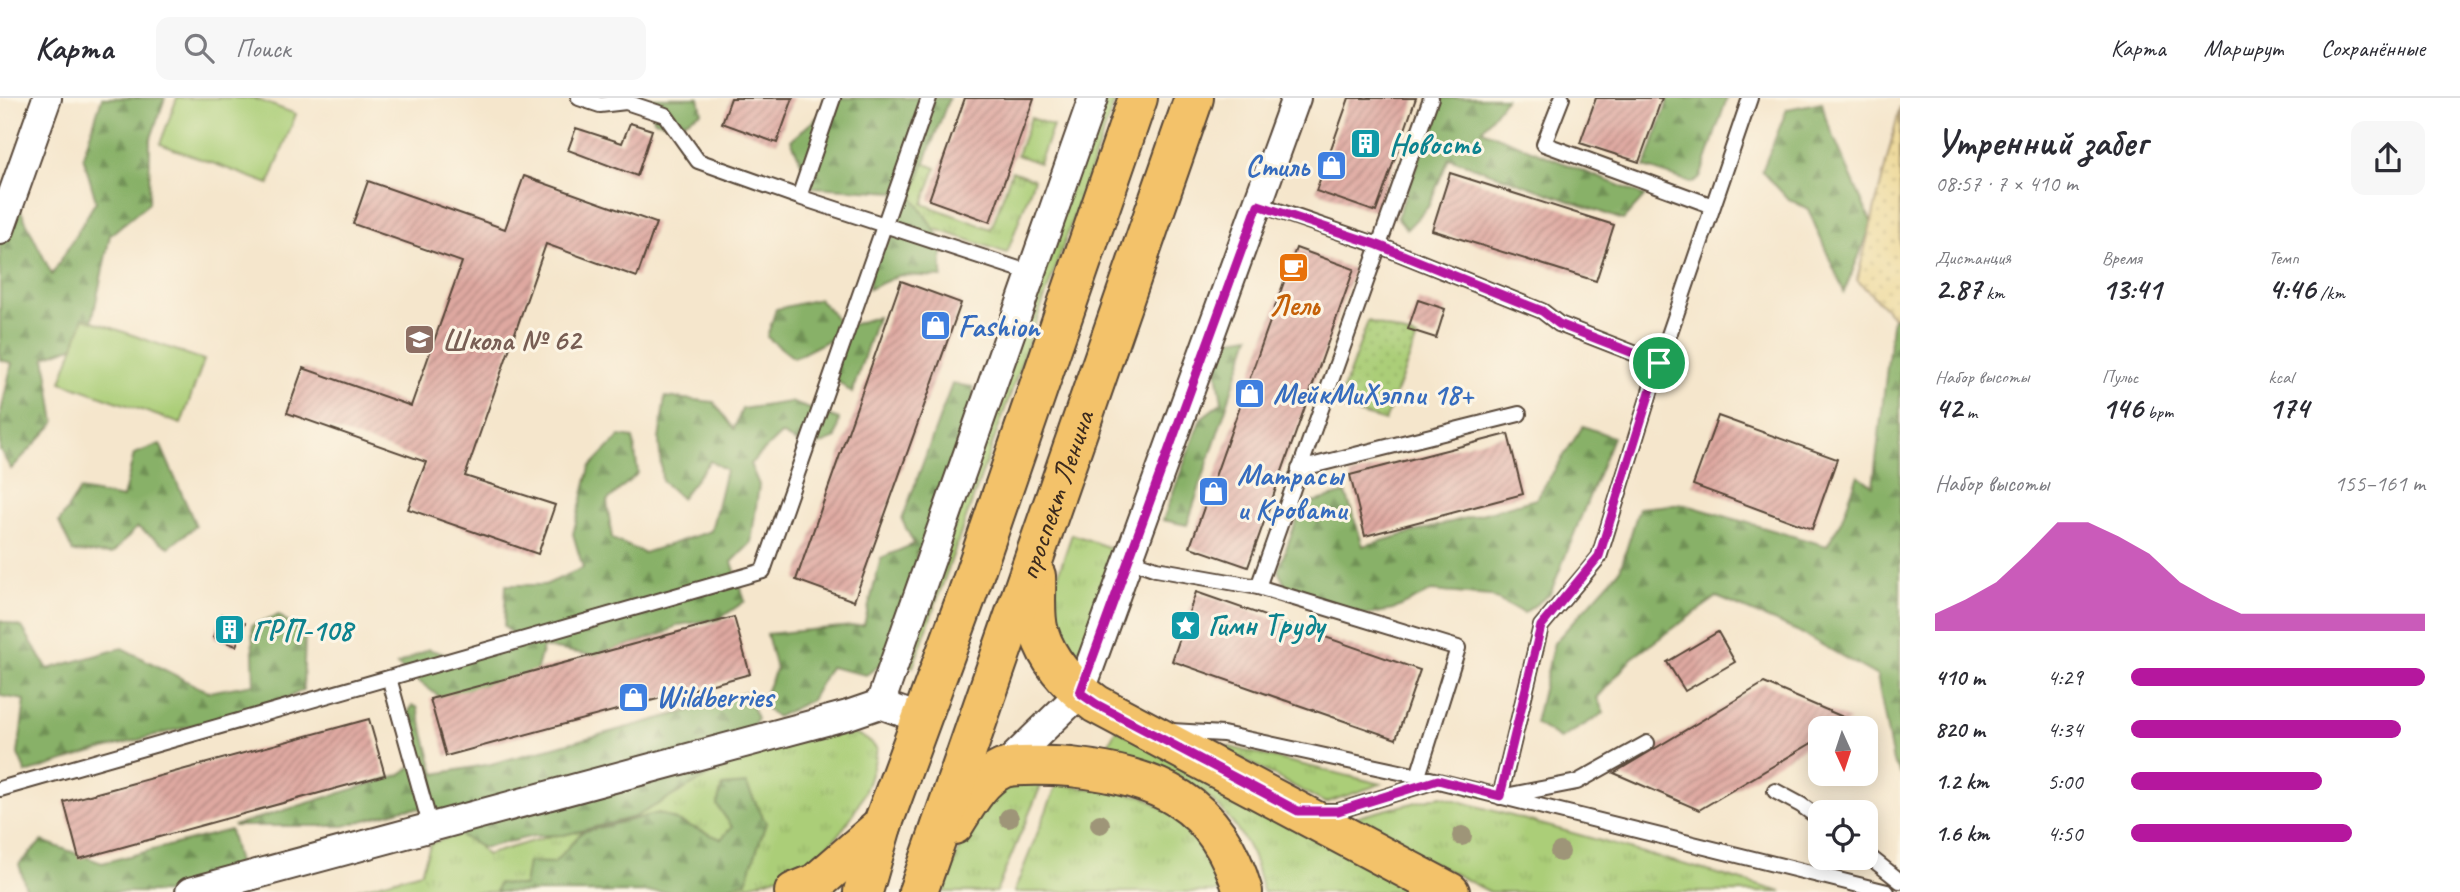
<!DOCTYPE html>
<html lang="ru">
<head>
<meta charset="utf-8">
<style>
  body { margin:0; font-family:Caveat,sans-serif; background:#f7f7f7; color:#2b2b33; height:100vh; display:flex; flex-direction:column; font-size:26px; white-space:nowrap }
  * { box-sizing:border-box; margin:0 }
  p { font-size:23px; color:#7c7c81 }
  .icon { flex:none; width:38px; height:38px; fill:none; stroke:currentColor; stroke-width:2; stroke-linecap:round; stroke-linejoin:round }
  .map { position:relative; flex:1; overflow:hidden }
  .side { display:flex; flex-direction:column; background:#fff; width:560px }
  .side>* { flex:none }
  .needle { width:46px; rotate:177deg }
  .controls { position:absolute; left:1808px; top:618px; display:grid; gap:14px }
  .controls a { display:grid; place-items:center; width:70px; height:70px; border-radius:14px; background:#fff; box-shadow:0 4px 18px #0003; font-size:35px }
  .pin { position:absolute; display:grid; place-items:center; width:60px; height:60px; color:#fff; margin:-30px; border:4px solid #fff; border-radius:50%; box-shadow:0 2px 7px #0007 }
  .round { display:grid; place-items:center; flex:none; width:74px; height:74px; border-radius:14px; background:#f7f7f7 }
  .overview { display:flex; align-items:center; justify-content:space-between; height:119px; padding:0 35px }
  h1 { font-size:38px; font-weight:800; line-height:52px }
  .figures { display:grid; grid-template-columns:repeat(3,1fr); gap:10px; height:119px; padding:7px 35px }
  .figures div { display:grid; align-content:center }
  .figures b { font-size:30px; font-weight:800 }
  .figures small { font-size:19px; font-weight:400 }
  .figures p { font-size:19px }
  .chart { height:196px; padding:14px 35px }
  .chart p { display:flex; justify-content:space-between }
  .chart svg { width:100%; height:126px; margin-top:7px; fill:#b5179e; opacity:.7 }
  ul { padding:0 35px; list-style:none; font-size:23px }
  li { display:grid; grid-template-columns:112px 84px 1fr; align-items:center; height:52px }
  li i { height:18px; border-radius:9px; background:#b5179e }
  header { display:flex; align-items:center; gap:42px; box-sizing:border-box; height:98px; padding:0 35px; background:#fff; border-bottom:2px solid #e1e1e2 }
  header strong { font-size:33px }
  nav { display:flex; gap:38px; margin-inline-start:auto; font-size:24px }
  .search { width:490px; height:63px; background:#f7f7f7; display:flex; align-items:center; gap:18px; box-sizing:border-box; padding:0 24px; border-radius:14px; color:#7c7c81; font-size:26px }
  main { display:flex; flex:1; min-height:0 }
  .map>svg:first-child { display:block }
  .grass { fill:url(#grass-tufts); stroke:#737c4b; stroke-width:2 }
  .forest { fill:url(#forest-firs); stroke:#626e43; stroke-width:2 }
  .sand { fill:url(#sand-dots); stroke:#94825e; stroke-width:2 }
  .park { fill:url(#park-dots); stroke:#737c4b; stroke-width:2 }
  .garden { fill:#abce78; stroke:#737c4b; stroke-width:2 }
  .building { fill:url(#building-hatch) }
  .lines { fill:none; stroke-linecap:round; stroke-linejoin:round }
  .service-casing { stroke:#574638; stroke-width:18 }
  .minor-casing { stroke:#574638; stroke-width:32 }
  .primary-casing { stroke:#574638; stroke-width:42 }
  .service { stroke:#fff; stroke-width:14 }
  .minor { stroke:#fff; stroke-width:28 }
  .primary { stroke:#f3c26a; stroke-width:38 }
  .tree { fill:#9e9578 }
  .route-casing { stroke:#fff; stroke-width:14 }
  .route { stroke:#b5179e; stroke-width:9 }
  .labels { text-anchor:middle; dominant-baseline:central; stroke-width:6; stroke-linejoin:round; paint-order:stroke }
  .culture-label { font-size:30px; font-weight:bold; fill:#0d838f; stroke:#fcf5e5; text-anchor:start }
  .shop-label { font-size:30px; font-weight:bold; fill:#366cbe; stroke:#fcf5e5; text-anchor:start }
  .food-label { font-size:30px; font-weight:bold; fill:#c56008; stroke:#fcf5e5 }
  .education-label { font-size:30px; font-weight:bold; fill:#785e54; stroke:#fcf5e5; text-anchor:start }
  .street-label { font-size:30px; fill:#3b2a1e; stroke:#fcf5e5 }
</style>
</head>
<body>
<header>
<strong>Карта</strong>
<div class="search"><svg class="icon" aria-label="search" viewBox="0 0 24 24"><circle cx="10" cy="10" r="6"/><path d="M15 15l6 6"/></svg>Поиск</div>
<nav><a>Карта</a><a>Маршрут</a><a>Сохранённые</a></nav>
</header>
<main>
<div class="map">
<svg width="1900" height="794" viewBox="0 0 1900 794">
  <defs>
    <pattern id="grass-tufts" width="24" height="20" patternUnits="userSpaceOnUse" patternTransform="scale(1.75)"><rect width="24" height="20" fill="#abce78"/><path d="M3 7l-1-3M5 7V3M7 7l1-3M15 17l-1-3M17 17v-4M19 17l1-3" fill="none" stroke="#94b167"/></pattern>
    <pattern id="forest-firs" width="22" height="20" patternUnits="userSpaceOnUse" patternTransform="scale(1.75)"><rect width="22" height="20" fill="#88b168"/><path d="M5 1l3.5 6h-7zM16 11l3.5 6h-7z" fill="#709055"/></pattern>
    <pattern id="sand-dots" width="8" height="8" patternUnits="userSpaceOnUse" patternTransform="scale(1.75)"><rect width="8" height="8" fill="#eeda9e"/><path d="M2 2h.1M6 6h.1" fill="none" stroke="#cdbb88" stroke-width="1.8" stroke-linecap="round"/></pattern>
    <pattern id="park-dots" width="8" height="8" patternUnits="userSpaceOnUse" patternTransform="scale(1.75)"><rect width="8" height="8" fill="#abce78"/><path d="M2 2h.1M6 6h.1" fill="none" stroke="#94b167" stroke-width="1.8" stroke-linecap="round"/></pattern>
    <pattern id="building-hatch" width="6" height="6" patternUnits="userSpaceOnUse" patternTransform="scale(1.75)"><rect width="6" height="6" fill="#dfa9a1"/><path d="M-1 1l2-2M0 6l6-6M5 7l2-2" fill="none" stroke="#b68a83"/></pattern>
  </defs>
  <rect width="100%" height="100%" fill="#fcf5e5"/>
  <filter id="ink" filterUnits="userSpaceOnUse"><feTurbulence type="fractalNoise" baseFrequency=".0143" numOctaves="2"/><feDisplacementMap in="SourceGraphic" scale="14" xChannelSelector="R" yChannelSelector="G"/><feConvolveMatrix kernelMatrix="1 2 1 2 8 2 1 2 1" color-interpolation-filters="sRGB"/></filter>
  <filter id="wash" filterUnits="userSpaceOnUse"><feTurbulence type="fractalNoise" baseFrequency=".00686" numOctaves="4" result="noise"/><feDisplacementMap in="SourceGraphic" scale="28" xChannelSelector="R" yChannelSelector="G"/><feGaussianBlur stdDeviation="1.57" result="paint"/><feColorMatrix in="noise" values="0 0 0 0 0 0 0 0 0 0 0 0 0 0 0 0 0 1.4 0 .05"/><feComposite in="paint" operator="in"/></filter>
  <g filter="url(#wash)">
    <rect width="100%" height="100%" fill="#f5e6cc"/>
    <path class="grass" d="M 1101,0 L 1116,0 L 913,569 L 907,567 Z
      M 1031,20 L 1053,28 L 1039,65 L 1017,57 Z
      M 918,63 L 936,70 L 923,106 L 991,131 L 1012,73 L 1034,81 L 1007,155 L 900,119 Z
      M 1072,436 L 1116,452 L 1077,563 L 1054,526 L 1054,489 Z
      M 1116,631 L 1425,794 L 1263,794 C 1259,781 1257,765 1250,753 C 1220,693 1168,667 1106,651 Z
      M 839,633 C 856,635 866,638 877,651 C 870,696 844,742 803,767 C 779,781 748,787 721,794 L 349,794 L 421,774 L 431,745 L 466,734 L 486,757 L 567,733 L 575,704 Z
      M 1213,645 L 1381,686 L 1325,705 Z
      M 1042,685 L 996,794 L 944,794 C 956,760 965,721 994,696 C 1007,686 1026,686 1042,685 Z
      M 1057,686 L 1143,698 L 1188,726 L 1219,765 L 1229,794 L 1014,794 Z
      M 1441,698 L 1782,794 L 1490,794 L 1348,721 Z"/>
    <path class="forest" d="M 102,0 L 165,0 L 150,43 L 149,105 L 110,137 L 88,243 L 45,259 L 55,325 L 11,371 L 0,352 L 0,318 L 12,265 L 0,262 L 0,108 L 18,107 L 52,177 L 96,103 L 83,58 Z
      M 650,0 L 699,0 L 702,14 L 676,28 L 654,22 Z
      M 840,0 L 949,0 L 912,98 L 942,143 L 942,179 L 900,177 L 869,191 L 872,158 L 899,134 L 896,94 L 812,89 L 791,42 Z
      M 1443,0 L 1506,0 L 1482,32 L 1645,98 L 1623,122 L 1449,60 L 1428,109 L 1407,131 L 1397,119 Z
      M 1669,0 L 1727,0 L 1700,80 L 1693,85 L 1645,69 Z
      M 1822,4 L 1826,21 L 1872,126 L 1844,194 L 1808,111 L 1787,100 L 1762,73 L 1787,11 Z
      M 819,201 L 844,229 L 877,219 L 852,295 L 837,283 L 829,242 L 794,260 L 767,239 L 776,211 Z
      M 1893,218 L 1900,219 L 1900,675 L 1893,664 L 1877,578 L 1797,533 L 1717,499 L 1632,560 L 1597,600 L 1604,615 L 1560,641 L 1535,625 L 1554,545 L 1620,472 L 1639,410 L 1683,406 L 1827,448 L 1841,423 L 1858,377 L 1873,388 Z
      M 1250,238 L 1187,427 L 1163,422 L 1201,320 L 1222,304 L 1216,267 L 1225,242 Z
      M 952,286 L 973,289 L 978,359 L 941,453 L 916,454 L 921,483 L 914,543 L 866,577 L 830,569 L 811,602 L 777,619 L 761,606 L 776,571 L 767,536 L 864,527 L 881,460 L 914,446 L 902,422 Z
      M 665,299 L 714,304 L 734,331 L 742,311 L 790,304 L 839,321 L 836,340 L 809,351 L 781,336 L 750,366 L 759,387 L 751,445 L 732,464 L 745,503 L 719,521 L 678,527 L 665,535 L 596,558 L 543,549 L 536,574 L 441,600 L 397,567 L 428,551 L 460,561 L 518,543 L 504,528 L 506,487 L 545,487 L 583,470 L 573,436 L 590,369 L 620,338 L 633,340 L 638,375 L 607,403 L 612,441 L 644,455 L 711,433 L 726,372 L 710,363 L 681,400 L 662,383 L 659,342 Z
      M 1583,328 L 1613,339 L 1550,496 L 1524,515 L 1490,498 L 1432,493 L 1393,512 L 1366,517 L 1287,491 L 1278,473 L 1302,407 L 1346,395 L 1363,448 L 1536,401 Z
      M 160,346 L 196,428 L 169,449 L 137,429 L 112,456 L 73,454 L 59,424 L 80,392 L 123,400 L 134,356 Z
      M 279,517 L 305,538 L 303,592 L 278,605 L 89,655 L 26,675 L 18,656 L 25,602 L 0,598 L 0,523 L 22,529 L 48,571 L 122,550 L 208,594 L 254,586 L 252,527 Z
      M 745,594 L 757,620 L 745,647 L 731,665 L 635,719 L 564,737 L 534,738 L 483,750 L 461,738 L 436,710 L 404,711 L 344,728 L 233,728 L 399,677 L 415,666 L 406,619 L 412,608 L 417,609 L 435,676 L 491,666 L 703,609 Z
      M 746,686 L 766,725 L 746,784 L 707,794 L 496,794 L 498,785 L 524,788 L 528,764 L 554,765 L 582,734 L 659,715 L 721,741 L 732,729 L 717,707 L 722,688 Z
      M 230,732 L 245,794 L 27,794 L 19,766 L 42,743 L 102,765 Z"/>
    <path class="sand" d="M 1900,9 L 1900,219 L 1893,218 L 1857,182 Z"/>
    <path class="park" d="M 1368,223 L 1417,240 L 1385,323 L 1337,309 Z"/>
    <path class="garden" d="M 177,0 L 253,0 L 296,16 L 269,86 L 160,46 Z
      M 84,220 L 204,262 L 181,326 L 61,284 Z"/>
    <g id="blocks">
      <path class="building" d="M 731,0 L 793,0 L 777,45 L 722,25 Z
        M 965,0 L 1034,0 L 990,124 L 929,102 Z
        M 1349,0 L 1416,0 L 1376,114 L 1316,93 Z
        M 1596,0 L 1662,0 L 1639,64 L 1580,45 Z
        M 630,25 L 652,32 L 637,78 L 568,52 L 576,30 L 622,45 Z
        M 1450,75 L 1614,127 L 1596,183 L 1432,132 Z
        M 524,78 L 656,125 L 637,179 L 546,146 L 465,378 L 555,407 L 538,456 L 408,411 L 426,364 L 287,315 L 303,270 L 411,308 L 462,164 L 353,126 L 368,83 L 505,131 Z
        M 1296,150 L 1354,171 L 1248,469 L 1190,449 Z
        M 901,183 L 961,205 L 854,503 L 796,482 Z
        M 1418,202 L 1445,211 L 1436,240 L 1408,231 Z
        M 1718,318 L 1837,361 L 1812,431 L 1693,387 Z
        M 1508,336 L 1523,396 L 1365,438 L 1350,377 Z
        M 1196,494 L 1420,572 L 1396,641 L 1172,563 Z
        M 222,516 L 245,525 L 236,548 L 213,539 Z
        M 734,519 L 750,576 L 446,658 L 430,601 Z
        M 1718,534 L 1735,564 L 1685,593 L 1667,564 Z
        M 1764,585 L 1850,622 L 1837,630 L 1820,630 L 1820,640 L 1699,712 L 1614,675 Z
        M 369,621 L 385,677 L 79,761 L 64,704 Z"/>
    </g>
  </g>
  <g filter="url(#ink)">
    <use href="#blocks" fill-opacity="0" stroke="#574638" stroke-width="2"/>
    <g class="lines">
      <defs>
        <path id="service" d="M 579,0 L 600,7 L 626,4 L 665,17 L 698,63 L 799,99 L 1031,175
          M 1562,0 L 1544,46 L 1713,108
          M 799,99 L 833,0
          M 1258,106 L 1378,147 L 1542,213 L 1559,226 L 1659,265
          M 1299,371 L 1519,316
          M 1128,461 L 1156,471 L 1258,489 L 1458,550 L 1418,678
          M 1258,489 L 1431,0
          M 389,580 L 431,730
          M 1172,633 L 1223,636 L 1418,678 L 1887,794
          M 0,691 L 763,473 L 929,0
          M 1775,693 L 1801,707 L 1820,721
          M 1505,698 L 1577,684 L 1647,645
          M 1500,699 L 1541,528 L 1599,459 L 1654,281 L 1750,0
          M 1321,713 L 1338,713 L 1436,683
          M 1866,756 L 1900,783"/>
        <path id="minor" d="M 0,132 L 47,0
          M 880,606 L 1093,0
          M 1003,670 L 1080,595 L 1296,0
          M 190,794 L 848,617 L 880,606 L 922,621"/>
        <g id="primary">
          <path d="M 1036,478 C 1037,495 1034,517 1039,534 C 1048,564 1071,588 1096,606 L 1450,794"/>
          <path d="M 954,727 C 966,708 980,681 1002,671 C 1012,666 1058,668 1071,669 C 1158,679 1217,703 1243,794"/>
          <path d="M 794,794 L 816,785 L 882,728"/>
          <path d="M 863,794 L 882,728 L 966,500 L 1138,0"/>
          <path id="s1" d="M 918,794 L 1194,0"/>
        </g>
      </defs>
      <use href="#service" class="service-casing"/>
      <use href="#minor" class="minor-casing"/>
      <use href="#primary" class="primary-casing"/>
      <use href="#service" class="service"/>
      <use href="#minor" class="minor"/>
      <use href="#primary" class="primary"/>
    </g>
    <g class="tree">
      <circle cx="1009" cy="720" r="10"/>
      <circle cx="1100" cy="726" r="10"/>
      <circle cx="1462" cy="738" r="10"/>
      <circle cx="1560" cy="754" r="10"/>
    </g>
  </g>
  <g class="lines" filter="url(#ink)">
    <defs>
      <path id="route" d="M 1258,107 L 1378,147 L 1542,213 L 1559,226 L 1659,265 L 1599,458 L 1541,528 L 1500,698 L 1438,682 L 1338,713 L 1298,713 L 1096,606 L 1080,595 Z"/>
    </defs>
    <use href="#route" class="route-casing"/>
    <use href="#route" class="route"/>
  </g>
  <defs>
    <symbol id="building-square" viewBox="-11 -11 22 22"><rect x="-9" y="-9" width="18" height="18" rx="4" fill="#0f9aa8" stroke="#fcf5e5"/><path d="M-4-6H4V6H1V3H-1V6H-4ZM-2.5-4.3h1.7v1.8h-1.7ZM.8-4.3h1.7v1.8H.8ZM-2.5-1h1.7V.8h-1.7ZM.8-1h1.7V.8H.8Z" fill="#fff"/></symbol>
    <symbol id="shop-square" viewBox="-11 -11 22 22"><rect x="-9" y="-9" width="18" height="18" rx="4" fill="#3f7fe0" stroke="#fcf5e5"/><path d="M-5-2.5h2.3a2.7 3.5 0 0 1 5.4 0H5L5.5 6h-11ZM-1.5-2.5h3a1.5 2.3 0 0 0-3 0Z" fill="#fff"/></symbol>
    <symbol id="cafe-square" viewBox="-11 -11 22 22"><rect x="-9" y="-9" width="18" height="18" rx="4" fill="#e8710a" stroke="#fcf5e5"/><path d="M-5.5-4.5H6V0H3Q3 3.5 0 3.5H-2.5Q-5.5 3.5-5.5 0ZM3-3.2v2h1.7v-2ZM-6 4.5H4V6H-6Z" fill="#fff"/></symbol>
    <symbol id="school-square" viewBox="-11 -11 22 22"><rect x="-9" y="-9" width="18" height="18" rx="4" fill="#8d6e63" stroke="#fcf5e5"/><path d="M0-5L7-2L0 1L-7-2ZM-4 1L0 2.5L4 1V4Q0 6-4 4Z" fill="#fff"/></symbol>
    <symbol id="sight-square" viewBox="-11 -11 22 22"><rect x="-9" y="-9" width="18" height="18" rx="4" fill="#0f9aa8" stroke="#fcf5e5"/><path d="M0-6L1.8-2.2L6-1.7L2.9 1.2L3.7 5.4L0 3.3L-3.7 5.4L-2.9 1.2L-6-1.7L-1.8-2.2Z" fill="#fff"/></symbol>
  </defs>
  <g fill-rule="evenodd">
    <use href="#building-square" x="1348" y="28" width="35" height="35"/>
    <use href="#shop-square" x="1314" y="50" width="35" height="35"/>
    <use href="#cafe-square" x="1276" y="152" width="35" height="35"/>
    <use href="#shop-square" x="918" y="210" width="35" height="35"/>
    <use href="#school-square" x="402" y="224" width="35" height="35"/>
    <use href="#shop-square" x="1232" y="278" width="35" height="35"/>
    <use href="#shop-square" x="1196" y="376" width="35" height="35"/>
    <use href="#sight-square" x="1168" y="510" width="35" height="35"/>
    <use href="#building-square" x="212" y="514" width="35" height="35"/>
    <use href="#shop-square" x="616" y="582" width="35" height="35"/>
  </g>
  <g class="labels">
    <g class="culture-label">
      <text x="1389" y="46">Новость</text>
      <text x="1208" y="527">Гимн Труду</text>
      <text x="252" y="532">ГРП-108</text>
    </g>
    <g class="shop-label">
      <text x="1309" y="68" text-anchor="end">Стиль</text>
      <text x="958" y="228">Fashion</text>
      <text x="1273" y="296">МейкМиХэппи 18+</text>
      <text x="1237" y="377">Матрасы<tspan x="1237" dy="34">и Кровати</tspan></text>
      <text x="656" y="599">Wildberries</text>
    </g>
    <g class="food-label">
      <text x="1294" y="207">Лель</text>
    </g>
    <g class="education-label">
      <text x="442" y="242">Школа № 62</text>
    </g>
    <g class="street-label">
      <text stroke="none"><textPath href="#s1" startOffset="420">проспект Ленина</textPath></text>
    </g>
  </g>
</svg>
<div class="controls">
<a><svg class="needle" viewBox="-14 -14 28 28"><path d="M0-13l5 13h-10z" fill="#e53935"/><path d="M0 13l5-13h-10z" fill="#7c7c81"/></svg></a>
<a><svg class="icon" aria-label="locate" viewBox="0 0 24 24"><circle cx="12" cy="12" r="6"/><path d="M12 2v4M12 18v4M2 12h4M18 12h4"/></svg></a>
</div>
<div class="pin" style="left:1659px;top:265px;background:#1e9e55"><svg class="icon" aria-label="arrive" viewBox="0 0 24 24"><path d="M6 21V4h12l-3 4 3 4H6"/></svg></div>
</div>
<section class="side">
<div class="overview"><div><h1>Утренний забег</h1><p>08:57 · 7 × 410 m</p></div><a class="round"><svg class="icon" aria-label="share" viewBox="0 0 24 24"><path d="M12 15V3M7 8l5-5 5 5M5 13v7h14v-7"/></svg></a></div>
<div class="figures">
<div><p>Дистанция</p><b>2.87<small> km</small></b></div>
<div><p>Время</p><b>13:41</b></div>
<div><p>Темп</p><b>4:46<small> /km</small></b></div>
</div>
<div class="figures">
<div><p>Набор высоты</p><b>42<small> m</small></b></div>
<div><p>Пульс</p><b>146<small> bpm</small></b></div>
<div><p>kcal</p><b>174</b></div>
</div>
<div class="chart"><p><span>Набор высоты</span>155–161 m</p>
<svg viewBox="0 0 160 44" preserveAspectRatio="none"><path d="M0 44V38L10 33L20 27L30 17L40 6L50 6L60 11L70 17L80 27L90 33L100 38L110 38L120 38L130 38L140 38L150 38L160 38V44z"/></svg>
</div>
<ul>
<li><b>410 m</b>4:29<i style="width:100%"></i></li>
<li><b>820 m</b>4:34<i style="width:92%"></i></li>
<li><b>1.2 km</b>5:00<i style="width:65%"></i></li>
<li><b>1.6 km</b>4:50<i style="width:75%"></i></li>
</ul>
</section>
</main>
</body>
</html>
